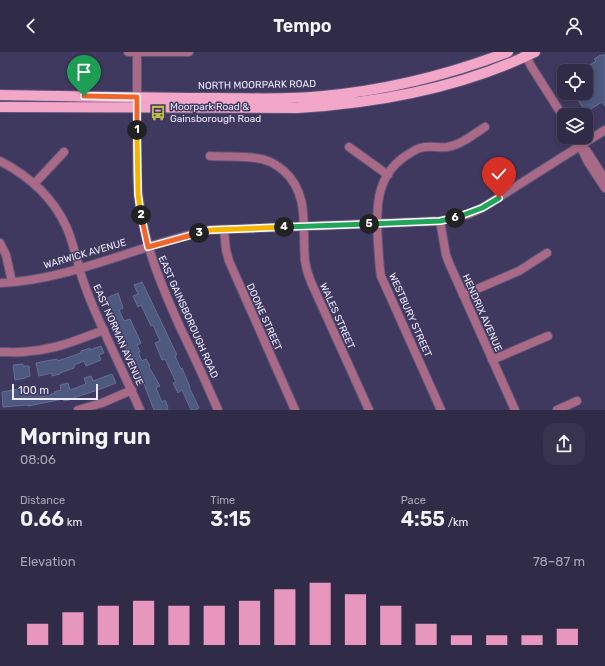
<!DOCTYPE html>
<html lang="en">
<head>
<meta charset="utf-8">
<style>
  body { margin:0; font-family:Rubik,sans-serif; background:#38334e; color:#f1f3f6; height:100vh; display:flex; flex-direction:column; font-size:15px; white-space:nowrap }
  * { box-sizing:border-box; margin:0 }
  p { font-size:13px; color:#a8a7b4 }
  .icon { flex:none; width:22px; height:22px; fill:none; stroke:currentColor; stroke-width:2; stroke-linecap:round; stroke-linejoin:round }
  .map { position:relative; height:358px; overflow:hidden }
  .panel { display:flex; flex-direction:column; background:#302b47; flex:1 }
  .panel>* { flex:none }
  .tools { position:absolute; left:557px; top:12px; display:grid; gap:8px }
  .tools a { display:grid; place-items:center; width:36px; height:36px; border-radius:8px; background:#302b47; box-shadow:0 2px 6px #0003,0 0 0 1px #4b4760; font-size:20px }
  .scale { position:absolute; left:12px; bottom:10px; width:86px; box-sizing:border-box; padding-left:4px; border:2px solid #ebe9fc; border-top:0; font-size:11px; line-height:14px; white-space:nowrap; color:#ebe9fc; -webkit-text-stroke:3px #40395f; paint-order:stroke }
  .pin { position:absolute; display:grid; place-items:center; width:34px; height:34px; color:#fff; margin:-41px -17px; border-radius:50% 50% 50% 0; rotate:-45deg; box-shadow:0 0 4px #0007 }
  .pin .icon { rotate:45deg }
  .km { position:absolute; width:20px; height:20px; margin:-10px; border-radius:50%; background:#222; color:#fff; font-size:11px; line-height:20px; text-align:center }
  .round { display:grid; place-items:center; flex:none; width:42px; height:42px; border-radius:12px; background:#38334e }
  .headline { display:flex; align-items:center; justify-content:space-between; height:68px; padding:0 20px }
  h1 { font-size:22px; font-weight:600; line-height:30px }
  .metrics { display:grid; grid-template-columns:repeat(3,1fr); gap:6px; height:68px; padding:4px 20px }
  .metrics div { display:grid; align-content:center }
  .metrics b { font-size:20px; font-weight:600 }
  .metrics small { font-size:11px; font-weight:400 }
  .metrics p { font-size:11px }
  .chart { height:112px; padding:8px 20px }
  .chart p { display:flex; justify-content:space-between }
  .chart svg { width:100%; height:72px; margin-top:4px; stroke:#e797bd; stroke-width:6 }
  header { display:flex; justify-content:space-between; align-items:center; height:52px; padding:0 20px; background:#302b47; font-size:18px; font-weight:600 }
  .map>svg:first-child { display:block }
  .building { fill:#4d597f; stroke:#636f97 }
  .lines { fill:none; stroke-linecap:round; stroke-linejoin:round }
  .minor-casing { stroke:#5b5578; stroke-width:10 }
  .major-casing { stroke:#5b5578; stroke-width:12 }
  .minor { stroke:#a96a87; stroke-width:8 }
  .major { stroke:#f2a6c8; stroke-width:10 }
  .split-1-casing { stroke:#fff; stroke-width:8 }
  .split-2-casing { stroke:#fff; stroke-width:8 }
  .split-3-casing { stroke:#fff; stroke-width:8 }
  .split-4-casing { stroke:#fff; stroke-width:8 }
  .split-5-casing { stroke:#fff; stroke-width:8 }
  .split-6-casing { stroke:#fff; stroke-width:8 }
  .split-7-casing { stroke:#fff; stroke-width:8 }
  .split-1 { stroke:#f0652b; stroke-width:5 }
  .split-2 { stroke:#f5b400; stroke-width:5 }
  .split-3 { stroke:#f0652b; stroke-width:5 }
  .split-4 { stroke:#f5b400; stroke-width:5 }
  .split-5 { stroke:#22a559; stroke-width:5 }
  .split-6 { stroke:#22a559; stroke-width:5 }
  .split-7 { stroke:#22a559; stroke-width:5 }
  .labels { text-anchor:middle; dominant-baseline:central; stroke-width:3; stroke-linejoin:round; paint-order:stroke }
  .street-label { font-size:10px; fill:#ebe9fc; stroke:#40395f }
  .poi-label { font-size:10px; fill:#ebe9fc; stroke:#40395f; text-anchor:start }
</style>
</head>
<body>
<header><svg class="icon" aria-label="back" viewBox="0 0 24 24"><path d="M15 5l-7 7 7 7"/></svg>Tempo<svg class="icon" aria-label="person" viewBox="0 0 24 24"><circle cx="12" cy="8" r="4"/><path d="M4 21q1-7 8-7t8 7"/></svg></header>
<div class="map">
<svg width="605" height="358" viewBox="0 0 605 358">
  <rect width="100%" height="100%" fill="#40395f"/>
  <path class="building" d="M 605,2 L 605,54 L 602,50 L 586,60 L 573,41 L 586,41 L 586,19 L 581,19 L 596,9 L 594,7 L 601,3 L 602,4 Z
    M 142,230 L 177,303 L 175,304 L 181,317 L 182,316 L 190,335 L 189,335 L 199,356 L 195,358 L 191,358 L 182,338 L 178,341 L 173,331 L 176,330 L 165,307 L 162,308 L 155,291 L 160,289 L 153,273 L 151,274 L 141,253 L 138,255 L 133,244 L 138,242 L 134,233 Z
    M 118,241 L 123,256 L 119,258 L 124,269 L 130,267 L 141,291 L 137,293 L 140,300 L 138,300 L 142,309 L 146,307 L 150,314 L 149,315 L 160,334 L 156,336 L 162,350 L 165,348 L 168,355 L 167,356 L 168,358 L 154,358 L 144,332 L 133,311 L 135,310 L 129,297 L 127,298 L 123,289 L 124,289 L 105,247 Z
    M 101,294 L 104,301 L 99,303 L 101,308 L 86,314 L 84,309 L 74,313 L 74,316 L 60,321 L 60,322 L 52,324 L 52,321 L 39,324 L 36,311 L 57,307 L 58,309 L 81,301 L 81,299 L 90,296 L 90,298 Z
    M 23,312 L 23,314 L 29,314 L 30,324 L 26,325 L 26,326 L 15,328 L 13,313 Z
    M 112,322 L 116,331 L 98,338 L 73,346 L 73,347 L 64,349 L 63,347 L 28,354 L 28,353 L 3,355 L 2,340 L 23,336 L 24,342 L 41,338 L 42,345 L 55,341 L 54,340 L 61,338 L 60,333 L 68,331 L 70,338 L 86,332 L 84,326 L 91,324 L 93,329 Z"/>
  <g class="lines">
    <defs>
      <path id="minor" d="M 128,0 L 189,0
        M 137,0 L 137,123 C 139,180 157,224 180,275 C 193,302 206,330 218,358
        M 524,0 L 531,14 L 564,66
        M 576,85 L 588,110 L 605,136
        M 349,95 L 388,123
        M 586,98 L 605,127
        M 210,104 C 225,105 241,104 256,106 C 266,107 276,112 284,119 C 310,142 302,177 305,209 C 306,216 308,223 311,230 L 369,358
        M 0,109 C 29,124 52,144 66,174 C 72,187 75,201 79,215 C 82,228 87,240 92,252 C 107,288 125,323 140,358
        M 35,131 L 64,100
        M 440,169 L 446,203 L 449,211 L 515,358
        M 224,178 L 226,198 L 229,209 L 295,358
        M 0,191 L 6,203 L 12,230
        M 0,231 C 72,228 140,192 210,178 L 440,169 L 469,162 L 482,156 L 605,78
        M 463,243 L 519,219 L 547,201
        M 0,300 C 10,300 21,301 31,299 C 57,297 80,287 104,278
        M 492,308 L 548,284
        M 78,358 L 102,351 L 132,338
        M 441,358 L 381,224 C 379,213 379,202 378,191 C 376,158 375,126 404,105 C 409,102 414,98 420,96 C 429,93 438,96 447,95 C 461,93 474,82 485,75
        M 557,358 L 577,349"/>
      <path id="major" d="M 0,43 C 72,44 143,46 215,46 C 251,46 287,48 323,44 C 387,38 448,23 508,0
        M 0,55 L 297,56 C 378,51 461,36 535,0"/>
    </defs>
    <use href="#minor" class="minor-casing"/>
    <use href="#major" class="major-casing"/>
    <use href="#minor" class="minor"/>
    <use href="#major" class="major"/>
  </g>
  <g class="lines">
    <defs>
      <path id="split-1" d="M 84,44 L 137,45 L 137,78"/>
      <path id="split-2" d="M 137,78 L 138,142 L 141,163"/>
      <path id="split-3" d="M 141,163 L 148,195 L 199,181"/>
      <path id="split-4" d="M 199,181 L 210,178 L 284,175"/>
      <path id="split-5" d="M 284,175 L 369,172"/>
      <path id="split-6" d="M 369,172 L 440,169 L 455,166"/>
      <path id="split-7" d="M 455,166 L 482,156 L 499,146"/>
    </defs>
    <use href="#split-1" class="split-1-casing"/>
    <use href="#split-2" class="split-2-casing"/>
    <use href="#split-3" class="split-3-casing"/>
    <use href="#split-4" class="split-4-casing"/>
    <use href="#split-5" class="split-5-casing"/>
    <use href="#split-6" class="split-6-casing"/>
    <use href="#split-7" class="split-7-casing"/>
    <use href="#split-1" class="split-1"/>
    <use href="#split-2" class="split-2"/>
    <use href="#split-3" class="split-3"/>
    <use href="#split-4" class="split-4"/>
    <use href="#split-5" class="split-5"/>
    <use href="#split-6" class="split-6"/>
    <use href="#split-7" class="split-7"/>
  </g>
  <defs>
    <symbol id="bus-bare" viewBox="-9 -9 18 18"><path d="M-5-6H5V4H4V6H2V4H-2V6H-4V4H-5ZM-3.5-4V0h7V-4ZM-3.5 1.2v1.5H-2V1.2ZM2 1.2v1.5H3.5V1.2Z" fill="#bcbf44" stroke="#40395f" stroke-width="2.5" paint-order="stroke"/></symbol>
  </defs>
  <g fill-rule="evenodd">
    <use href="#bus-bare" x="147" y="50" width="22" height="22"/>
  </g>
  <g class="labels">
    <g class="street-label">
      <text transform="translate(257 33) rotate(-1)">NORTH MOORPARK ROAD</text>
      <text transform="translate(85 202) rotate(-16)">WARWICK AVENUE</text>
      <text transform="translate(482 261) rotate(66)">HENDRIX AVENUE</text>
      <text transform="translate(410 263) rotate(66)">WESTBURY STREET</text>
      <text transform="translate(337 264) rotate(66)">WALES STREET</text>
      <text transform="translate(188 265) rotate(66)">EAST GAINSBOROUGH ROAD</text>
      <text transform="translate(264 265) rotate(66)">DOONE STREET</text>
      <text transform="translate(118 283) rotate(66)">EAST NORMAN AVENUE</text>
    </g>
    <g class="poi-label">
      <text x="170" y="55">Moorpark Road &amp;<tspan x="170" dy="12">Gainsborough Road</tspan></text>
    </g>
  </g>
</svg>
<div class="tools">
<a><svg class="icon" aria-label="locate" viewBox="0 0 24 24"><circle cx="12" cy="12" r="6"/><path d="M12 2v4M12 18v4M2 12h4M18 12h4"/></svg></a>
<a><svg class="icon" aria-label="layers" viewBox="0 0 24 24"><path d="M12 4l9 5-9 5-9-5zM3 14l9 5 9-5"/></svg></a>
</div>
<div class="scale">100 m</div>
<div class="pin" style="left:84px;top:44px;background:#1e9e55"><svg class="icon" aria-label="arrive" viewBox="0 0 24 24"><path d="M6 21V4h12l-3 4 3 4H6"/></svg></div>
<div class="pin" style="left:499px;top:146px;background:#d93025"><svg class="icon" aria-label="check" viewBox="0 0 24 24"><path d="M5 12l5 5 9-10"/></svg></div>
<b class="km" style="left:137px;top:78px">1</b>
<b class="km" style="left:141px;top:163px">2</b>
<b class="km" style="left:199px;top:181px">3</b>
<b class="km" style="left:284px;top:175px">4</b>
<b class="km" style="left:369px;top:172px">5</b>
<b class="km" style="left:455px;top:166px">6</b>
</div>
<section class="panel">
<div class="headline"><div><h1>Morning run</h1><p>08:06</p></div><a class="round"><svg class="icon" aria-label="share" viewBox="0 0 24 24"><path d="M12 15V3M7 8l5-5 5 5M5 13v7h14v-7"/></svg></a></div>
<div class="metrics">
<div><p>Distance</p><b>0.66<small> km</small></b></div>
<div><p>Time</p><b>3:15</b></div>
<div><p>Pace</p><b>4:55<small> /km</small></b></div>
</div>
<div class="chart"><p><span>Elevation</span>78–87 m</p>
<svg viewBox="0 0 160 44" preserveAspectRatio="none"><path d="M5 44V31M15 44V24M25 44V20M35 44V17M45 44V20M55 44V20M65 44V17M75 44V10M85 44V6M95 44V13M105 44V20M115 44V31M125 44V38M135 44V38M145 44V38M155 44V34"/></svg>
</div>
</section>
</body>
</html>
